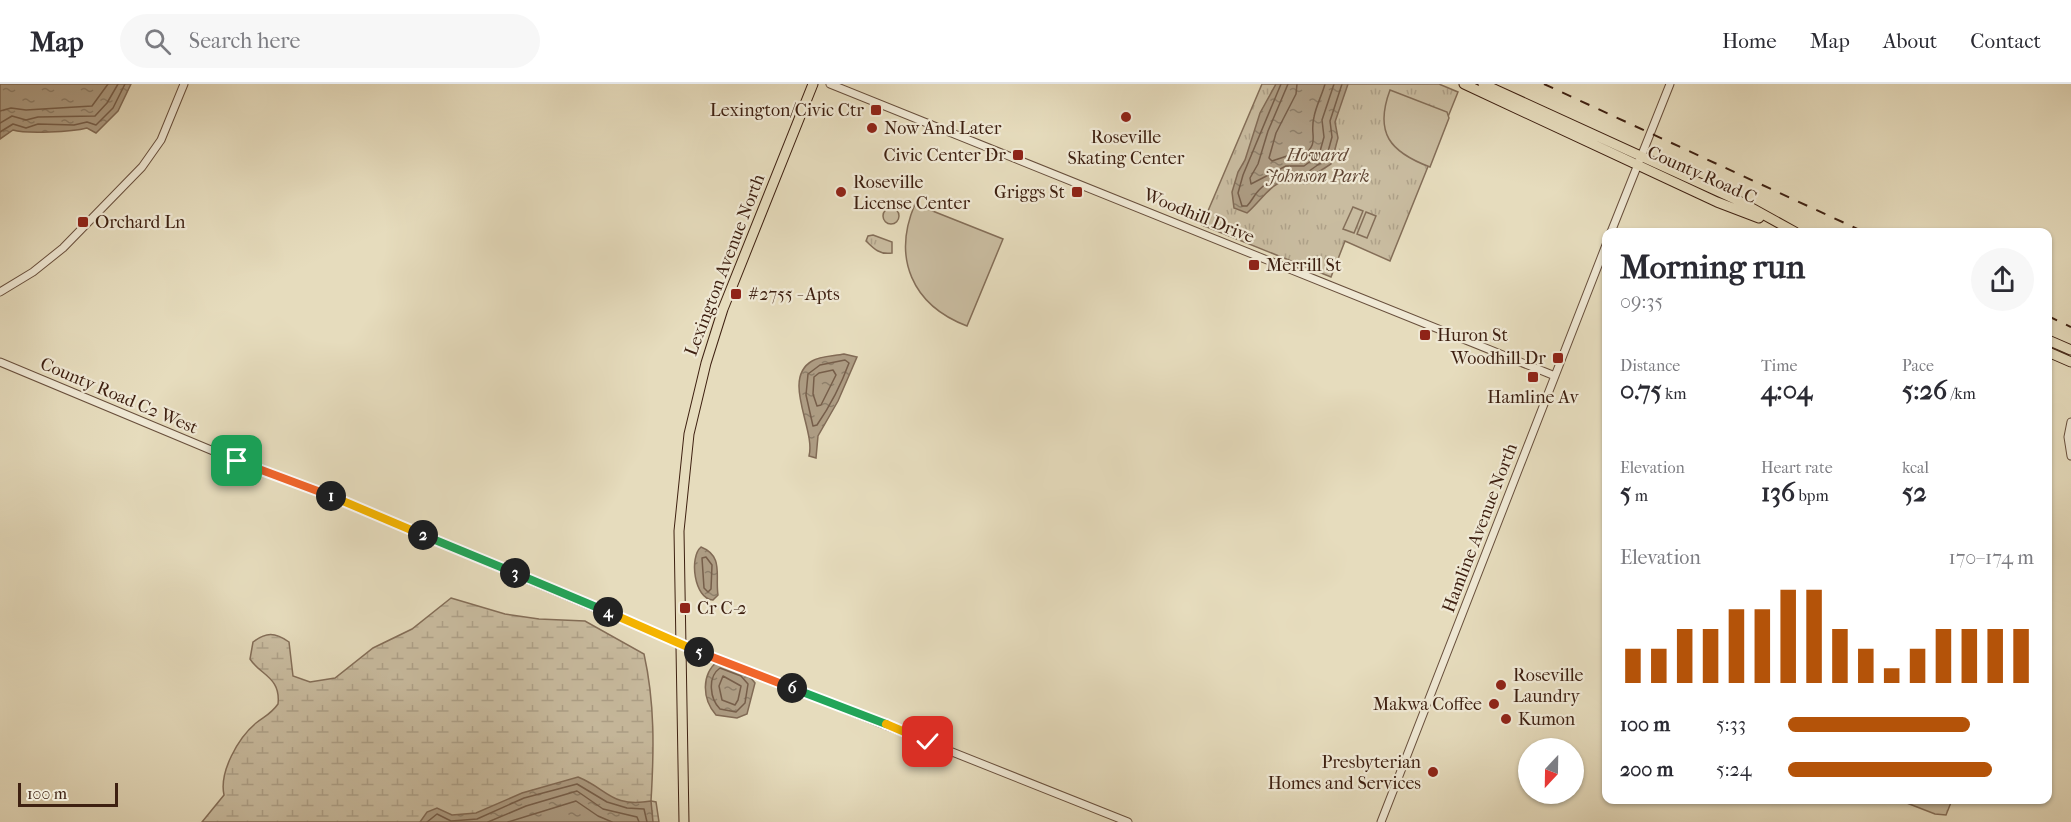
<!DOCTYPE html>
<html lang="en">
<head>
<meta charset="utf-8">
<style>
  body { margin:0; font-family:"IM FELL French Canon",serif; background:#f7f7f7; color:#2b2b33; height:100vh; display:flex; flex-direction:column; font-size:22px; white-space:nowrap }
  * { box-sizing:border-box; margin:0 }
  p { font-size:20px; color:#7c7c81 }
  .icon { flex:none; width:33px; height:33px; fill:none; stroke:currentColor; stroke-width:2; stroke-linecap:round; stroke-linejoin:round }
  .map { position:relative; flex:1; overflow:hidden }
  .sheet { position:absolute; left:1602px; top:144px; width:450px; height:576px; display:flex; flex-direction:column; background:#fff; border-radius:12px; box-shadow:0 2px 4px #0004 }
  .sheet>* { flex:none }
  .needle { width:39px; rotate:202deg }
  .buttons { position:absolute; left:1518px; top:654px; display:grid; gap:12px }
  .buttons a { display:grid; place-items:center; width:66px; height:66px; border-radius:50%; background:#fff; box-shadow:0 2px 4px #0004; font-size:30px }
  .scale { position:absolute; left:18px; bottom:15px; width:100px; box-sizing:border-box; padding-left:6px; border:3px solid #3e2011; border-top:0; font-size:16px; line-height:21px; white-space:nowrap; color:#3e2011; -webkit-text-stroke:4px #efe8d4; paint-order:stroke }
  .pin { position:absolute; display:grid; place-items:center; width:51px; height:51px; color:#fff; margin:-26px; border-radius:12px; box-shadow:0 3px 9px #0006 }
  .km { position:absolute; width:30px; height:30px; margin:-15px; border-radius:50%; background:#222; color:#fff; font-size:16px; line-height:30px; text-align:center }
  .round { display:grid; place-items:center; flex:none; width:63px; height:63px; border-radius:32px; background:#f7f7f7 }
  .head { display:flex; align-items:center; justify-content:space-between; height:102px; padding:0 18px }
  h1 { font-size:33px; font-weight:800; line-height:45px }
  .stats { display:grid; grid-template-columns:repeat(3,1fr); gap:9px; height:102px; padding:6px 18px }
  .stats div { display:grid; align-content:center }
  .stats b { font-size:26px; font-weight:800 }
  .stats small { font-size:16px; font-weight:400 }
  .stats p { font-size:16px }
  .chart { height:168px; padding:12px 18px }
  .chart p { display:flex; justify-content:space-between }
  .chart svg { width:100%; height:108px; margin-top:6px; stroke:#b45309; stroke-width:6 }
  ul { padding:0 18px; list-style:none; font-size:20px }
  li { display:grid; grid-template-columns:96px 72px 1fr; align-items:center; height:45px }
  li i { height:15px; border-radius:8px; background:#b45309 }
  header { display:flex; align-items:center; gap:36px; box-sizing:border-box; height:84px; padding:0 30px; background:#fff; border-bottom:2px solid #e1e1e2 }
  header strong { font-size:28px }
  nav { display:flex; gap:33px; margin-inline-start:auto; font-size:21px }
  .search { width:420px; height:54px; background:#f7f7f7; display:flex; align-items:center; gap:15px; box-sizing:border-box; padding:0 21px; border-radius:33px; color:#7c7c81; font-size:22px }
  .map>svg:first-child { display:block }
  .grass { fill:url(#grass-tufts); stroke:#846e58; stroke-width:1.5 }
  .wetland { fill:url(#wetland-marsh); stroke:#846e58; stroke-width:1.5 }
  .garden { fill:#c9bca0; stroke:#846e58; stroke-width:1.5 }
  .water { fill:url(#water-ripples); stroke:#816a55; stroke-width:1.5 }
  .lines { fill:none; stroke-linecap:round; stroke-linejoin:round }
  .shore { stroke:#765e4a; stroke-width:1.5 }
  .minor-casing { stroke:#684f3c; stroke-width:9 }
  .major-casing { stroke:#3e2011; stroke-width:11 }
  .minor { stroke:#efe8d4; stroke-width:7 }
  .major { stroke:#e6dcbd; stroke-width:9 }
  .rail { stroke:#3e2011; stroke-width:2; stroke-dasharray:10 10; stroke-linecap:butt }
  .split-1-casing { stroke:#fff; stroke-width:12 }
  .split-2-casing { stroke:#fff; stroke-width:12 }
  .split-3-casing { stroke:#fff; stroke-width:12 }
  .split-4-casing { stroke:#fff; stroke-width:12 }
  .split-5-casing { stroke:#fff; stroke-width:12 }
  .split-6-casing { stroke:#fff; stroke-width:12 }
  .split-7-casing { stroke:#fff; stroke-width:12 }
  .split-8-casing { stroke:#fff; stroke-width:12 }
  .split-1 { stroke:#f0652b; stroke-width:8 }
  .split-2 { stroke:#f5b400; stroke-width:8 }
  .split-3 { stroke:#22a559; stroke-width:8 }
  .split-4 { stroke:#22a559; stroke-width:8 }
  .split-5 { stroke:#f5b400; stroke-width:8 }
  .split-6 { stroke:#f0652b; stroke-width:8 }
  .split-7 { stroke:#22a559; stroke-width:8 }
  .split-8 { stroke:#f5b400; stroke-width:8 }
  .poi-dot { fill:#8f2418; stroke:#efe8d4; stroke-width:2 }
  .labels { text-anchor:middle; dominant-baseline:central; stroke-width:4.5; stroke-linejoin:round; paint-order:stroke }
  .poi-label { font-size:18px; fill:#3e2011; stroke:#efe8d4; text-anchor:start }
  .park-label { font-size:18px; font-style:italic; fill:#614735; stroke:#efe8d4 }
  .street-label { font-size:18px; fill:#3e2011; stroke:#efe8d4 }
</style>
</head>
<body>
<header>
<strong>Map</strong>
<div class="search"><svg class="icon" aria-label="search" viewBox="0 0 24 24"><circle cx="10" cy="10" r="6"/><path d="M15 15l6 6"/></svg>Search here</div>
<nav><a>Home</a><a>Map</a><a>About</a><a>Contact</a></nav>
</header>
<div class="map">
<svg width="2071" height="738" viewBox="0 0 2071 738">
  <defs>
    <pattern id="grass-tufts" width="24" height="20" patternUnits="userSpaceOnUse" patternTransform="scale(1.5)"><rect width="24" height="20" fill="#c9bca0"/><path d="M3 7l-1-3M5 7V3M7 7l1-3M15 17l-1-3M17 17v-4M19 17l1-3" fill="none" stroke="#aea189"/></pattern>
    <pattern id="wetland-marsh" width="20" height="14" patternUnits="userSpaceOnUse" patternTransform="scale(1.5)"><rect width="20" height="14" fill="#c9bca0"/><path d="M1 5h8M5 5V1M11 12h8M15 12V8" fill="none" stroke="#aea189"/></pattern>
    <pattern id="water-ripples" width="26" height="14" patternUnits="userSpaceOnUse" patternTransform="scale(1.5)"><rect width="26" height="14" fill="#ad9c83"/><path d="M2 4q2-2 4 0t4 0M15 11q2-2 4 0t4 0" fill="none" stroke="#8e7f6a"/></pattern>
  </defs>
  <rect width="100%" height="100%" fill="#e6dcbd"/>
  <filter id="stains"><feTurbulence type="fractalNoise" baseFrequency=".00333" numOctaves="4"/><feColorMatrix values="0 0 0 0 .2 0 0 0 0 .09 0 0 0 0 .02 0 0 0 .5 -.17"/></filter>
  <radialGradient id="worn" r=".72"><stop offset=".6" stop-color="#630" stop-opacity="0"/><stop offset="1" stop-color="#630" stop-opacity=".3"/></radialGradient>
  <path class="grass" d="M 1262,0 L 1439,0 L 1458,8 L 1390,177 L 1345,157 L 1331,193 L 1202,141 Z
    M 873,151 L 892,158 L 892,169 C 880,171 874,165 866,157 L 868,152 Z
    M 1899,716 L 1952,716 L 1946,731 L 1935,730 Z"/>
  <path class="wetland" d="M 451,514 L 505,530 L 539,535 L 585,537 L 644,570 C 655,619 654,667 651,717 L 656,718 L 659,738 L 202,738 L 224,711 C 219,688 238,654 256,639 C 265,632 271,630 278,620 C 281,593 260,591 250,575 L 253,558 C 266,548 275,548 289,558 L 293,592 L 310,598 L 335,594 L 373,564 L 412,545 Z"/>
  <path class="garden" d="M 1390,6 L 1447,28 L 1449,34 L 1430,83 C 1390,68 1374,49 1390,6 Z
    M 915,120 L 1003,155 L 967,242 C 912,221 892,174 915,120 Z
    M 1353,123 L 1363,127 L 1354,149 L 1343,145 Z
    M883 132a8 8 0 1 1 16 0a8 8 0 1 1-16 0Z
    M 1366,128 L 1376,132 L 1367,154 L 1357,150 Z"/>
  <path class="water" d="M 0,0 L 131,0 L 118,27 L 96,49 L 87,44 C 72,48 26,50 13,46 L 0,55 Z
    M 1276,0 L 1348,0 L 1335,38 L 1338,54 L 1331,80 L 1306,96 C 1273,91 1268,110 1247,129 L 1234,124 L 1232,108 L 1238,88 L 1245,76 L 1260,29 Z
    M 844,270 L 857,273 L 838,317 L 818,352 L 816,374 L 809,372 C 816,346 781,295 812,277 C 820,272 835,272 844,270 Z
    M 701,463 C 724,472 715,492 718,511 L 713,516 C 694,515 689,473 701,463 Z
    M 718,577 L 745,587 L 755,599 L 747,630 L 737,634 L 716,631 C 702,615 701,590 718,577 Z
    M 578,693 C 608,705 611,724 651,717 L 653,738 L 420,738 L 427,728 L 437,724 L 452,731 L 476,729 L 522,709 Z"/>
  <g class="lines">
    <path class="shore" d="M 1281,0 L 1243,91 L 1238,109 L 1242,122 L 1247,122 C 1252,117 1254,111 1259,106 C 1272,92 1288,88 1305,90 L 1326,75 L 1332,53 L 1330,37 L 1342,0
      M 1288,0 L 1268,47 L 1258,80 L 1250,94 L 1251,100 L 1286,82 L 1304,82 L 1319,71 L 1324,53 L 1322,36 L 1334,0
      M 1297,0 L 1296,10 L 1276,49 L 1269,74 L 1272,77 L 1287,72 L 1302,73 C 1321,58 1309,52 1314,33 C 1316,22 1322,11 1325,0
      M 0,27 L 11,24 L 26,26 L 92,22 L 108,0
      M 0,39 L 12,32 L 26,36 L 38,33 L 95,32 L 107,19 L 118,0
      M 0,48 L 13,40 L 26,44 L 38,40 L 74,41 L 87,38 L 96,41 L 113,24 L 125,0
      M 845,276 L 849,279 C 841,301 830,322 817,341 L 813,342 L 806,311 L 808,290 L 820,281 Z
      M 833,286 L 836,291 L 821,321 L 817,322 L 813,310 L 814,293 L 819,289 Z
      M 706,473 L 712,481 L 711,505 L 708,508 L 704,504 L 702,474 Z
      M 720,584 L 741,592 L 748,600 L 745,619 L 736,628 L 720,625 C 710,615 707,593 720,584 Z
      M 723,592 L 741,602 L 738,616 L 735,621 L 722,616 L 719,602 Z
      M 427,738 L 437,730 L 451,737 L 477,735 L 524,714 L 577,700 L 607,718 L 627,724 L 644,725 L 647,738
      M 488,738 L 526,722 L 577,707 L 603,725 L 637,733 L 639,738
      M 508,738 L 576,717 L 598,732 L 612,738"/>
    <defs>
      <path id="minor" d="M 830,0 L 1555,292
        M 1611,148 L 1670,0
        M 0,208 L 33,188 L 63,164 L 142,83 L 161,56 L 184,0
        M 0,278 L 230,374 L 319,408 L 681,560 L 1128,738
        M 2071,338 L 2068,353 L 2071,372
        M 1381,738 L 1606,161"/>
      <path id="major" d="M 1464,0 L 1717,118 L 1759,134
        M 1483,0 L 1739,117 L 1795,148
        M 2048,256 L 2071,266
        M 2048,268 L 2071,278
        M 684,738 L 679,447 L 689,350 L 706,279 L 723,225 L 813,0"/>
    </defs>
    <use href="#minor" class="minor-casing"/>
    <use href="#major" class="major-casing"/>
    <use href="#minor" class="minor"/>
    <use href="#major" class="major"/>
    <path class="rail" d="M 1544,0 L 1864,148
      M 2048,232 L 2071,243"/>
  </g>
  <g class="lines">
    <defs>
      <path id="split-1" d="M 237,377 L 331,412"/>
      <path id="split-2" d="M 331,412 L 423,451"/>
      <path id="split-3" d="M 423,451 L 515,489"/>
      <path id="split-4" d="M 515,489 L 608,528"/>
      <path id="split-5" d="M 608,528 L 699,568"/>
      <path id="split-6" d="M 699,568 L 792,604"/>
      <path id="split-7" d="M 792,604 L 886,640"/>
      <path id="split-8" d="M 886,640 L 928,658"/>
    </defs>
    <use href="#split-1" class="split-1-casing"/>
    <use href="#split-2" class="split-2-casing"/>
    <use href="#split-3" class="split-3-casing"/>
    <use href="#split-4" class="split-4-casing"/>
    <use href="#split-5" class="split-5-casing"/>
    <use href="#split-6" class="split-6-casing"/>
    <use href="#split-7" class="split-7-casing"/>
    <use href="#split-8" class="split-8-casing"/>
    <use href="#split-1" class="split-1"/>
    <use href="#split-2" class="split-2"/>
    <use href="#split-3" class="split-3"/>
    <use href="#split-4" class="split-4"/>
    <use href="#split-5" class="split-5"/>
    <use href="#split-6" class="split-6"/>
    <use href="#split-7" class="split-7"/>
    <use href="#split-8" class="split-8"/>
  </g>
  <g class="poi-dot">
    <rect x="870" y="20" width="12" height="12" rx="3"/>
    <circle cx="1126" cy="33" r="6"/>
    <circle cx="872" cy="44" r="6"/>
    <rect x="1012" y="65" width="12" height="12" rx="3"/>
    <circle cx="841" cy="108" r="6"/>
    <rect x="1071" y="102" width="12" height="12" rx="3"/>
    <rect x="77" y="132" width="12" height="12" rx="3"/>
    <rect x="1248" y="175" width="12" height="12" rx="3"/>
    <rect x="730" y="204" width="12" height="12" rx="3"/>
    <rect x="1419" y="245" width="12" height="12" rx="3"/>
    <rect x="1552" y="268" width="12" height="12" rx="3"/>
    <rect x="1527" y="287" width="12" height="12" rx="3"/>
    <rect x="679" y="518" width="12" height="12" rx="3"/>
    <circle cx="1501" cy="601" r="6"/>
    <circle cx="1494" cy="620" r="6"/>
    <circle cx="1506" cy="635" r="6"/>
    <circle cx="1433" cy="688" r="6"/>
  </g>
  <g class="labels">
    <g class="poi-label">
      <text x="864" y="26" text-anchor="end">Lexington/Civic Ctr</text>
      <text x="884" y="44">Now And Later</text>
      <text x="1126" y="53" text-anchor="middle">Roseville<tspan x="1126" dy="21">Skating Center</tspan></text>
      <text x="1006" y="71" text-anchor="end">Civic Center Dr</text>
      <text x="853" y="98">Roseville<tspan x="853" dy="21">License Center</tspan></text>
      <text x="1065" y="108" text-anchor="end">Griggs St</text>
      <text x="95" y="138">Orchard Ln</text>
      <text x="1266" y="181">Merrill St</text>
      <text x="748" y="210">#2755 - Apts</text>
      <text x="1437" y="251">Huron St</text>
      <text x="1546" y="274" text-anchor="end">Woodhill Dr</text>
      <text x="1533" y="313" text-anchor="middle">Hamline Av</text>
      <text x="697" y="524">Cr C-2</text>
      <text x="1513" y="591">Roseville<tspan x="1513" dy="21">Laundry</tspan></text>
      <text x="1482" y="620" text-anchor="end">Makwa Coffee</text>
      <text x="1518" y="635">Kumon</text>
      <text x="1421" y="678" text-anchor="end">Presbyterian<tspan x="1421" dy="21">Homes and Services</tspan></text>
    </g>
    <g class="park-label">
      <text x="1317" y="71">Howard<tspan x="1317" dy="21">Johnson Park</tspan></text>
    </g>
    <g class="street-label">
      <text transform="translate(1702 91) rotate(24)">County Road C</text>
      <text transform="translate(1199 132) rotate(22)">Woodhill Drive</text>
      <text transform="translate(725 181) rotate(-69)">Lexington Avenue North</text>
      <text transform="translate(119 312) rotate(23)">County Road C2 West</text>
      <text transform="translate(1480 444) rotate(-69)">Hamline Avenue North</text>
    </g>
  </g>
  <rect width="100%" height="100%" filter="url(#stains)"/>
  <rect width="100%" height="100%" fill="url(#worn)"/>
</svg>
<div class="buttons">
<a><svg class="needle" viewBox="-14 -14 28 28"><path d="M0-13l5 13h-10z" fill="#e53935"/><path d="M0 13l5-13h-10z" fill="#7c7c81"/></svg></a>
</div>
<div class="scale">100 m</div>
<div class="pin" style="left:237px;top:377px;background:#1e9e55"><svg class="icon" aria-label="arrive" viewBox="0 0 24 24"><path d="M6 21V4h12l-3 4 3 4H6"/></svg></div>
<div class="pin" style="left:928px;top:658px;background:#d93025"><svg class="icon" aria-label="check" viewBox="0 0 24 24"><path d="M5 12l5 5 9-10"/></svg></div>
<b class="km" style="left:331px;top:412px">1</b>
<b class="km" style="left:423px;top:451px">2</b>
<b class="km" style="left:515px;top:489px">3</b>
<b class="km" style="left:608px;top:528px">4</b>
<b class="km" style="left:699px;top:568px">5</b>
<b class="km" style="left:792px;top:604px">6</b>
<section class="sheet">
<div class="head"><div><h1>Morning run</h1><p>09:35</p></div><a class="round"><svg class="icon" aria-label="share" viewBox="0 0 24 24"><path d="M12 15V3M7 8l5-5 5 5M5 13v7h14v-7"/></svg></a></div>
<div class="stats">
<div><p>Distance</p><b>0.75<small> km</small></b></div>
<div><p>Time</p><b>4:04</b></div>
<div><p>Pace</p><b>5:26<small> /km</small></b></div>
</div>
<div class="stats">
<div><p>Elevation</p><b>5<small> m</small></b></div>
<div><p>Heart rate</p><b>136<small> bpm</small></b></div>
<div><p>kcal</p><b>52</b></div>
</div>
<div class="chart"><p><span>Elevation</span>170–174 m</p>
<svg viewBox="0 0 160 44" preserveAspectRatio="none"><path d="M5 44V30M15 44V30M25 44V22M35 44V22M45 44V14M55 44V14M65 44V6M75 44V6M85 44V22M95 44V30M105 44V38M115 44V30M125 44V22M135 44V22M145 44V22M155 44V22"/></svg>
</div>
<ul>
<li><b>100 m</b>5:33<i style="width:74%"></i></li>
<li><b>200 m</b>5:24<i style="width:83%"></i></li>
</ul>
</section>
</div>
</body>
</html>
